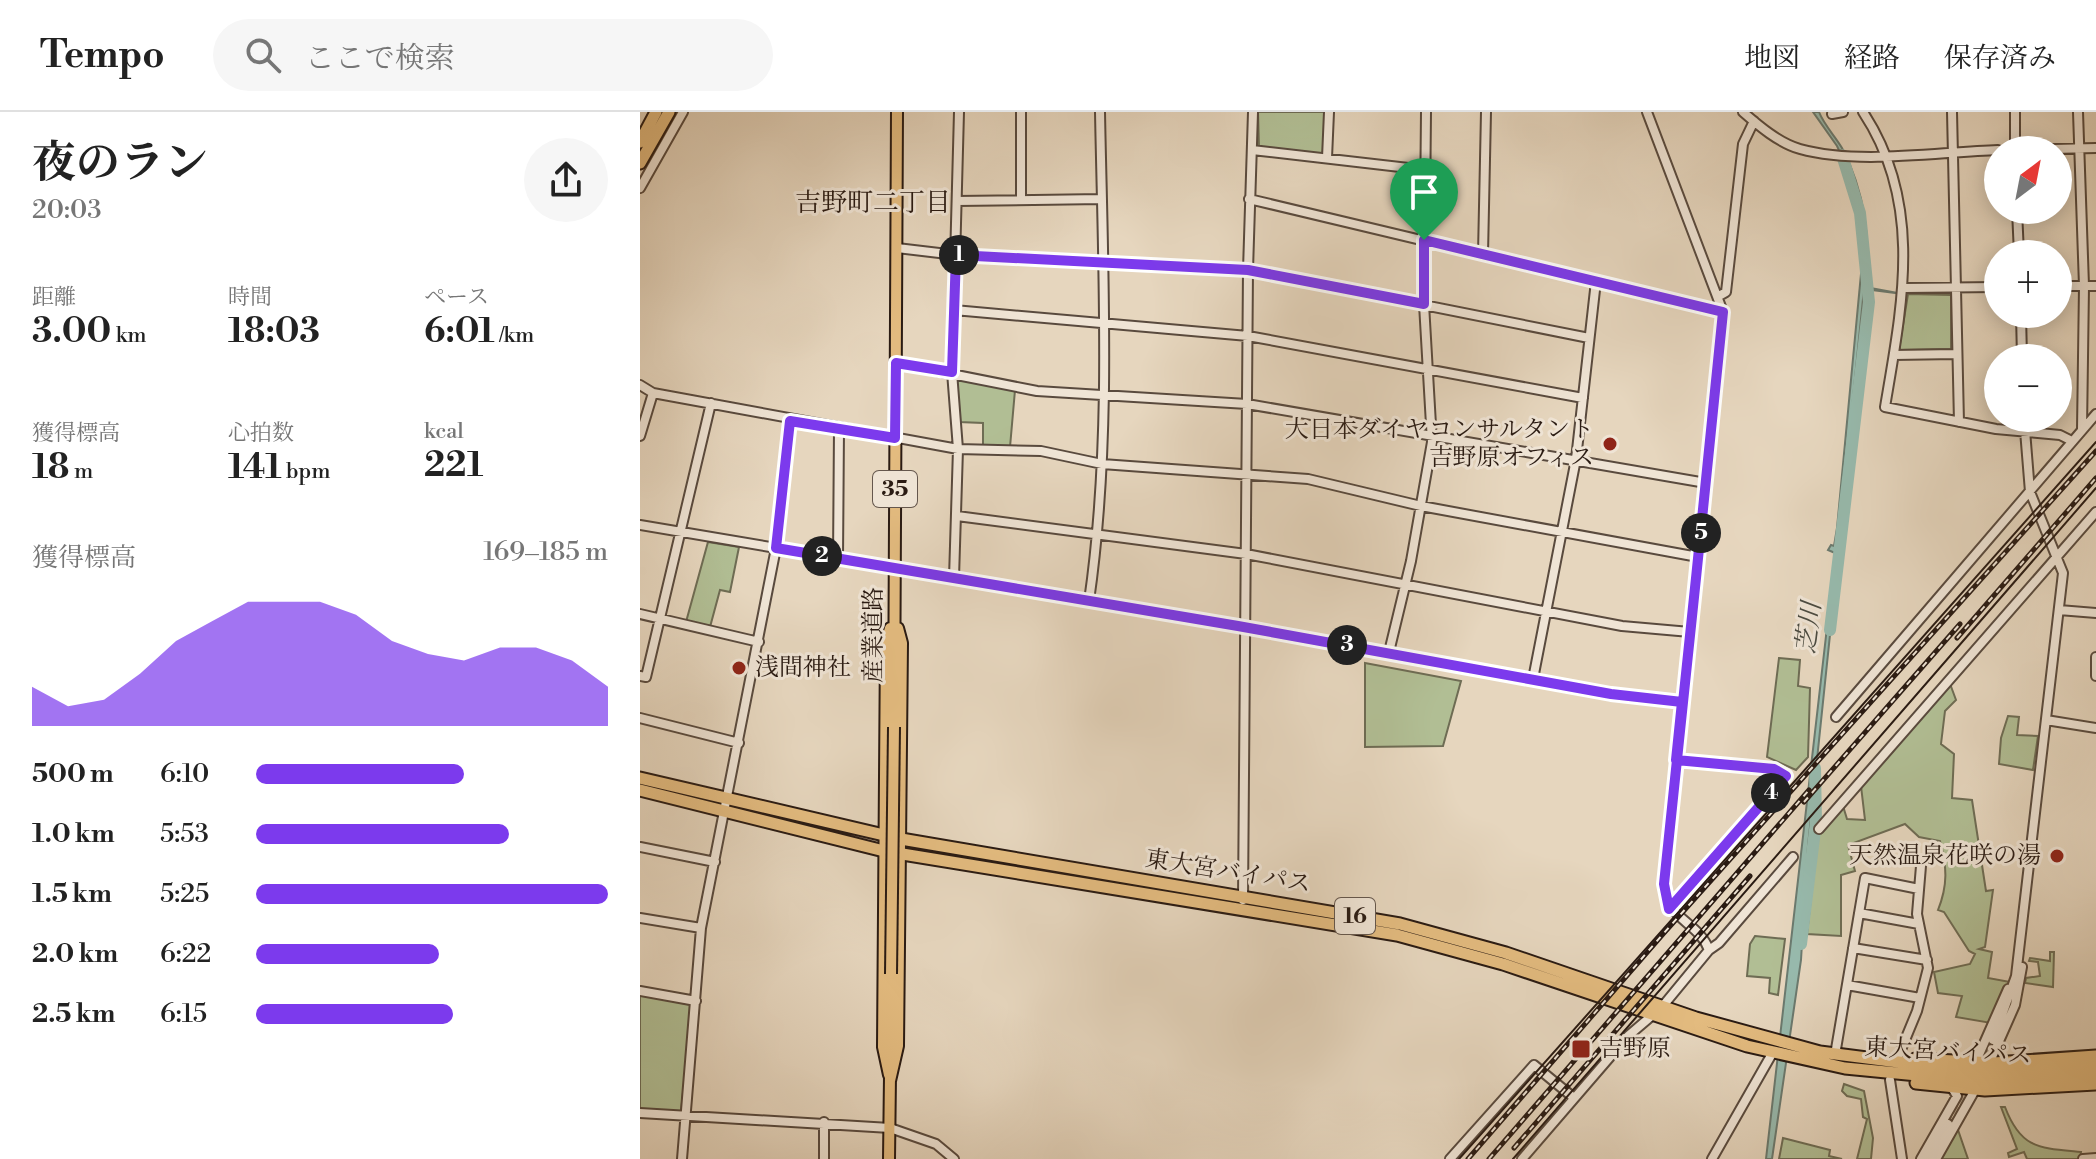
<!DOCTYPE html>
<html lang="ja">
<head>
<meta charset="utf-8">
<style>
  body { margin:0; font-family:"Libre Bodoni","Noto Serif JP",serif; background:#f6f6f6; color:#222; height:100vh; display:flex; flex-direction:column; font-size:30px; white-space:nowrap }
  * { box-sizing:border-box; margin:0 }
  p { font-size:26px; color:#767676 }
  .icon { flex:none; width:44px; height:44px; fill:none; stroke:currentColor; stroke-width:2; stroke-linecap:round; stroke-linejoin:round }
  .map { position:relative; flex:1; overflow:hidden }
  .details { display:flex; flex-direction:column; background:#fff; width:640px }
  .details>* { flex:none }
  .needle { width:52px; rotate:32deg }
  .buttons { position:absolute; left:1344px; top:24px; display:grid; gap:16px }
  .buttons a { display:grid; place-items:center; width:88px; height:88px; border-radius:50%; background:#fff; box-shadow:0 4px 20px #0003; font-size:40px }
  .pin { position:absolute; display:grid; place-items:center; width:68px; height:68px; color:#fff; margin:-82px -34px; border-radius:50% 50% 50% 0; rotate:-45deg; box-shadow:0 0 8px #0007 }
  .pin .icon { rotate:45deg }
  .km { position:absolute; width:40px; height:40px; margin:-20px; border-radius:50%; background:#222; color:#fff; font-size:22px; line-height:40px; text-align:center }
  .round { display:grid; place-items:center; flex:none; width:84px; height:84px; border-radius:42px; background:#f6f6f6 }
  .head { display:flex; align-items:center; justify-content:space-between; height:136px; padding:0 32px }
  h1 { font-size:44px; font-weight:700; line-height:60px }
  .stats { display:grid; grid-template-columns:repeat(3,1fr); gap:12px; height:136px; padding:8px 32px }
  .stats div { display:grid; align-content:center }
  .stats b { font-size:34px; font-weight:700 }
  .stats small { font-size:22px; font-weight:400 }
  .stats p { font-size:22px }
  .chart { height:224px; padding:16px 32px }
  .chart p { display:flex; justify-content:space-between }
  .chart svg { width:100%; height:144px; margin-top:8px; fill:#7c3aed; opacity:.7 }
  ul { padding:0 32px; list-style:none; font-size:26px }
  li { display:grid; grid-template-columns:128px 96px 1fr; align-items:center; height:60px }
  li i { height:20px; border-radius:10px; background:#7c3aed }
  header { display:flex; align-items:center; gap:48px; box-sizing:border-box; height:112px; padding:0 40px; background:#fff; border-bottom:2px solid #e0e0e0 }
  header strong { font-size:38px }
  nav { display:flex; gap:44px; margin-inline-start:auto; font-size:28px }
  .search { width:560px; height:72px; background:#f6f6f6; display:flex; align-items:center; gap:20px; box-sizing:border-box; padding:0 28px; border-radius:44px; color:#767676; font-size:30px }
  main { display:flex; flex:1; min-height:0 }
  .map>svg:first-child { display:block }
  .green { fill:#b1be94; stroke:#6e6c54; stroke-width:2 }
  .water { fill:#97baad; stroke:#6b7a6f; stroke-width:2 }
  .lines { fill:none; stroke-linecap:round; stroke-linejoin:round }
  .river { stroke:#97baad; stroke-width:12 }
  .minor-tunnel { stroke:#c0b19c; stroke-width:8; stroke-dasharray:8 4; stroke-linecap:butt }
  .minor-casing { stroke:#594a3e; stroke-width:12 }
  .major-casing { stroke:#2a1b13; stroke-width:14 }
  .highway-casing { stroke:#2a1b13; stroke-width:15 }
  .minor { stroke:#efe4d5; stroke-width:8 }
  .major { stroke:#e3bb7f; stroke-width:10 }
  .highway { stroke:#e3bb7f; stroke-width:11 }
  .tram { stroke:#2a1b13; stroke-width:2 }
  .rail-casing { stroke:#2a1b13; stroke-width:5 }
  .rail { stroke:#efe4d5; stroke-width:2; stroke-dasharray:6; stroke-linecap:butt }
  .major-bridge-casing { stroke:#2a1b13; stroke-width:14; stroke-linecap:butt }
  .major-bridge { stroke:#e3bb7f; stroke-width:10 }
  .route-casing { stroke:#fff; stroke-width:16 }
  .route { stroke:#7c3aed; stroke-width:10 }
  .poi-dot { fill:#8f2418; stroke:#efe4d5; stroke-width:3 }
  .labels { text-anchor:middle; dominant-baseline:central; stroke-width:6; stroke-linejoin:round; paint-order:stroke }
  .shield { fill:#efe4d5; stroke:#65574d; stroke-width:2 }
  .shield-label { font-size:22px; font-weight:bold; fill:#2a1b13 }
  .poi-label { font-size:24px; fill:#2a1b13; stroke:#efe4d5; text-anchor:end }
  .street-label { font-size:24px; fill:#2a1b13; stroke:#efe4d5 }
  .neighbourhood-label { font-size:26px; fill:#2a1b13; stroke:#efe4d5 }
  .water-label { font-size:26px; font-style:italic; fill:#4b4b41; stroke:#efe4d5 }
</style>
</head>
<body>
<header>
<strong>Tempo</strong>
<div class="search"><svg class="icon" aria-label="search" viewBox="0 0 24 24"><circle cx="10" cy="10" r="6"/><path d="M15 15l6 6"/></svg>ここで検索</div>
<nav><a>地図</a><a>経路</a><a>保存済み</a></nav>
</header>
<main>
<section class="details">
<div class="head"><div><h1>夜のラン</h1><p>20:03</p></div><a class="round"><svg class="icon" aria-label="share" viewBox="0 0 24 24"><path d="M12 15V3M7 8l5-5 5 5M5 13v7h14v-7"/></svg></a></div>
<div class="stats">
<div><p>距離</p><b>3.00<small> km</small></b></div>
<div><p>時間</p><b>18:03</b></div>
<div><p>ペース</p><b>6:01<small> /km</small></b></div>
</div>
<div class="stats">
<div><p>獲得標高</p><b>18<small> m</small></b></div>
<div><p>心拍数</p><b>141<small> bpm</small></b></div>
<div><p>kcal</p><b>221</b></div>
</div>
<div class="chart"><p><span>獲得標高</span>169–185 m</p>
<svg viewBox="0 0 160 44" preserveAspectRatio="none"><path d="M0 44V32L10 38L20 36L30 28L40 18L50 12L60 6L70 6L80 6L90 10L100 18L110 22L120 24L130 20L140 20L150 24L160 32V44z"/></svg>
</div>
<ul>
<li><b>500 m</b>6:10<i style="width:59%"></i></li>
<li><b>1.0 km</b>5:53<i style="width:72%"></i></li>
<li><b>1.5 km</b>5:25<i style="width:100%"></i></li>
<li><b>2.0 km</b>6:22<i style="width:52%"></i></li>
<li><b>2.5 km</b>6:15<i style="width:56%"></i></li>
</ul>
</section>
<div class="map">
<svg width="1456" height="1047" viewBox="0 0 1456 1047">
  <rect width="100%" height="100%" fill="#e6d6be"/>
  <filter id="stains"><feTurbulence type="fractalNoise" baseFrequency=".0025" numOctaves="4"/><feColorMatrix values="0 0 0 0 .2 0 0 0 0 .09 0 0 0 0 .02 0 0 0 .5 -.17"/></filter>
  <radialGradient id="worn" r=".72"><stop offset=".6" stop-color="#630" stop-opacity="0"/><stop offset="1" stop-color="#630" stop-opacity=".3"/></radialGradient>
  <path class="green" d="M 618,0 L 686,0 L 683,43 L 619,35 Z
    M 1268,182 L 1311,183 L 1311,237 L 1259,238 Z
    M 318,265 L 375,278 L 370,335 L 343,335 L 343,311 L 319,310 L 315,268 Z
    M 68,430 L 99,435 L 90,480 L 80,478 L 70,515 L 46,510 Z
    M 1139,546 L 1160,548 L 1158,574 L 1170,576 L 1168,645 L 1156,658 L 1127,645 Z
    M 725,551 L 821,569 L 803,634 L 725,635 Z
    M 1309,569 L 1316,588 L 1305,599 L 1301,632 L 1314,642 L 1312,686 L 1332,688 L 1346,779 L 1353,778 L 1345,835 L 1339,837 L 1352,840 L 1348,866 L 1370,870 L 1351,911 L 1316,905 L 1322,884 L 1298,881 L 1294,860 L 1330,852 L 1335,842 L 1329,839 L 1304,800 L 1298,798 C 1308,773 1307,755 1300,729 L 1279,725 L 1265,712 L 1208,733 L 1215,759 L 1201,763 L 1201,824 L 1167,822 L 1179,712 L 1203,694 L 1207,707 L 1225,708 L 1221,674 Z
    M 1368,604 L 1379,605 L 1377,623 L 1398,624 L 1393,658 L 1359,652 L 1361,626 Z
    M 1115,824 L 1145,827 L 1138,883 L 1129,881 L 1130,866 L 1107,864 L 1110,832 Z
    M 1410,840 L 1414,840 L 1413,875 L 1385,871 L 1386,866 L 1400,864 L 1398,850 L 1389,849 L 1390,846 L 1410,849 Z
    M 0,882 L 52,893 L 41,1000 L 0,997 Z
    M 1204,972 L 1224,979 L 1233,1026 L 1231,1047 L 1217,1047 L 1227,1007 L 1223,1005 L 1221,987 L 1207,984 L 1202,979 Z
    M 1361,995 L 1365,995 C 1381,1037 1399,1036 1441,1040 L 1440,1047 L 1387,1047 L 1384,1040 L 1369,1045 L 1368,1041 L 1377,1037 Z
    M 1316,1012 L 1328,1047 L 1299,1047 Z
    M 1143,1026 L 1190,1038 L 1189,1044 L 1202,1047 L 1139,1047 Z"/>
  <path class="water" d="M 1173,0 L 1179,0 C 1184,13 1195,24 1202,36 C 1224,78 1232,128 1225,175 L 1263,182 L 1224,177 L 1212,296 L 1219,298 L 1213,302 L 1168,734 L 1161,848 L 1132,1047 L 1126,1047 L 1193,463 L 1195,441 L 1188,438 L 1191,433 L 1194,434 L 1197,416 L 1224,130 L 1213,68 L 1197,34 Z"/>
  <g class="lines">
    <path class="river" d="M 1190,518 L 1229,190 L 1220,101 L 1202,43
      M 1161,832 L 1176,710 L 1175,656"/>
    <path class="minor-tunnel" d="M 1340,955 L 1353,928
      M 1308,1012 L 1329,974"/>
    <defs>
      <path id="minor" d="M 1103,0 C 1119,14 1139,31 1160,37 C 1218,53 1297,40 1358,38
        M 1223,0 C 1284,92 1262,194 1245,295 L 1356,317 L 1420,323 L 1432,329
        M 1312,0 L 1319,310
        M 1375,0 L 1375,38
        M 1438,0 L 1444,174 L 1442,317
        M 1192,2 L 1203,0
        M 612,38 L 786,58
        M 1374,38 L 1456,36
        M 687,46 L 689,0
        M 0,76 L 43,0
        M 609,87 L 1083,200
        M 381,88 L 381,0
        M 317,89 L 462,87
        M 1377,98 L 1379,142
        M 257,136 L 316,143 L 608,158 L 949,226
        M 843,142 L 846,0
        M 1418,174 L 1456,174
        M 1265,176 L 1358,175
        M 1079,184 L 1086,180 L 1103,32 L 1114,9
        M 314,198 L 608,224 L 943,286
        M 1381,202 L 1382,246
        M 1254,243 L 1316,242
        M 256,251 L 397,279 L 607,292 L 1066,371
        M 0,273 L 13,281 L 318,337 L 401,339 L 462,352 L 668,367 L 781,394 L 1058,445
        M 0,324 L 13,281
        M 317,404 L 606,442 L 982,514 L 1050,520
        M 0,413 L 605,515 L 971,582 L 1042,590
        M 198,447 L 199,317
        M 314,466 L 318,337 L 312,260 L 319,0
        M 449,489 C 472,331 463,160 460,0
        M 1419,498 L 1456,501
        M 0,502 L 119,530
        M 749,540 L 771,449 L 792,330 L 784,192 L 786,0
        M 1456,545 L 1456,564
        M 0,564 L 6,565 L 71,291
        M 893,567 L 936,347 L 956,169
        M 1196,605 L 1456,302
        M 0,606 L 99,631
        M 1406,608 L 1456,616
        M 1179,717 L 1456,400
        M 0,735 L 75,750
        M 603,788 L 608,158 L 613,0
        M 1029,797 L 1146,664 L 1134,657 L 1036,648
        M 1219,801 L 1279,812
        M 0,806 L 61,816
        M 1213,836 L 1287,848
        M 1069,838 L 1079,831 L 1153,745
        M 1207,873 L 1280,886
        M 0,879 L 56,889
        M 1353,928 L 1376,864 L 1423,461 L 1390,380 L 1384,306
        M 1195,943 L 1225,766 L 1279,777
        M 1258,945 L 1277,899 L 1288,856 L 1277,802 L 1281,754
        M 1331,949 L 1338,945 L 1368,877
        M 1354,951 L 1352,945 L 1375,893 L 1382,855
        M 1250,968 L 1262,1047
        M 0,1001 L 250,1016 L 296,1032 L 314,1047
        M 184,1010 L 184,1047
        M 42,1047 L 61,816 L 136,436 L 150,309
        M 810,1047 L 894,953 L 934,986
        M 882,1047 L 988,924 L 1022,895 L 1069,838 C 1059,810 1024,806 1024,772 L 1083,200 L 1007,0
        M 1072,1047 L 1133,940
        M 1281,1047 L 1317,984 L 1312,976
        M 1289,1047 L 1308,1012
        M 1296,1047 L 1335,978
        M 1443,1047 L 1456,1046"/>
      <path id="major" d="M 254,615 L 257,0
        M 250,944 L 251,862
        M 249,963 L 243,935 L 246,530 L 250,516
        M 250,969 L 258,934 L 262,531 L 258,516
        M 249,1047 L 250,964"/>
      <path id="highway" d="M 0,30 L 16,0
        M 0,51 L 29,0
        M 0,666 L 261,727 L 760,812 L 866,841 L 1056,906 L 1180,940 L 1329,959 L 1456,954
        M 0,678 L 244,739 L 757,823 L 863,852 L 1107,934 L 1205,956 L 1329,968 L 1456,963
        M 1275,947 L 1354,951 L 1456,944
        M 1276,971 L 1345,978 L 1456,972"/>
    </defs>
    <use href="#minor" class="minor-casing"/>
    <use href="#major" class="major-casing"/>
    <use href="#highway" class="highway-casing"/>
    <use href="#minor" class="minor"/>
    <use href="#major" class="major"/>
    <use href="#highway" class="highway"/>
    <path class="tram" d="M 819,1047 L 1456,330
      M 873,1047 L 1456,376"/>
    <defs>
      <path id="rail" d="M 1317,526 L 1456,366
        M 1164,690 L 1320,512
        M 874,1036 L 1110,764
        M 828,1047 L 1023,822 L 1456,339
        M 849,1047 L 1169,678"/>
    </defs>
    <use href="#rail" class="rail-casing"/>
    <use href="#rail" class="rail"/>
    <defs>
      <path id="major-bridge" d="M 251,862 L 254,615"/>
    </defs>
    <use href="#major-bridge" class="major-bridge-casing"/>
    <use href="#major-bridge" class="major-bridge"/>
  </g>
  <g class="lines">
    <defs>
      <path id="route" d="M 784,128 L 784,192 L 608,158 L 316,143 L 312,260 L 256,251 L 255,326 L 150,309 L 136,436 L 598,514 L 971,582 L 1042,590 L 1036,648 L 1134,657 L 1146,664 L 1029,797 L 1024,772 C 1043,581 1065,391 1083,200 L 784,128"/>
    </defs>
    <use href="#route" class="route-casing"/>
    <use href="#route" class="route"/>
  </g>
  <g class="poi-dot">
    <circle cx="970" cy="332" r="8"/>
    <circle cx="99" cy="556" r="8"/>
    <circle cx="1417" cy="744" r="8"/>
    <rect x="931" y="927" width="20" height="20" rx="4"/>
  </g>
  <g class="labels">
    <g class="shield">
      <rect x="233" y="359" width="44" height="36" rx="6"/>
      <rect x="695" y="786" width="40" height="36" rx="6"/>
    </g>
    <g class="shield-label">
      <text x="255" y="377">35</text>
      <text x="715" y="804">16</text>
    </g>
    <g class="poi-label">
      <text x="954" y="318">大日本ダイヤコンサルタント<tspan x="954" dy="28">吉野原オフィス</tspan></text>
      <text x="115" y="556" text-anchor="start">浅間神社</text>
      <text x="1401" y="744">天然温泉花咲の湯</text>
      <text x="959" y="937" text-anchor="start">吉野原</text>
    </g>
    <g class="street-label">
      <text transform="translate(234 523) rotate(-90)">産業道路</text>
      <text transform="translate(588 760) rotate(9)">東大宮バイパス</text>
      <text transform="translate(1308 940) rotate(3)">東大宮バイパス</text>
    </g>
    <g class="neighbourhood-label">
      <text x="233" y="91">吉野町二丁目</text>
    </g>
    <g class="water-label">
      <text transform="translate(1169 516) rotate(-83)">芝川</text>
    </g>
  </g>
  <rect width="100%" height="100%" filter="url(#stains)"/>
  <rect width="100%" height="100%" fill="url(#worn)"/>
</svg>
<div class="buttons">
<a><svg class="needle" viewBox="-14 -14 28 28"><path d="M0-13l5 13h-10z" fill="#e53935"/><path d="M0 13l5-13h-10z" fill="#767676"/></svg></a>
<a>+</a>
<a>−</a>
</div>
<div class="pin" style="left:784px;top:128px;background:#1e9e55"><svg class="icon" aria-label="arrive" viewBox="0 0 24 24"><path d="M6 21V4h12l-3 4 3 4H6"/></svg></div>
<b class="km" style="left:319px;top:143px">1</b>
<b class="km" style="left:182px;top:444px">2</b>
<b class="km" style="left:707px;top:533px">3</b>
<b class="km" style="left:1131px;top:681px">4</b>
<b class="km" style="left:1061px;top:421px">5</b>
</div>
</main>
</body>
</html>
